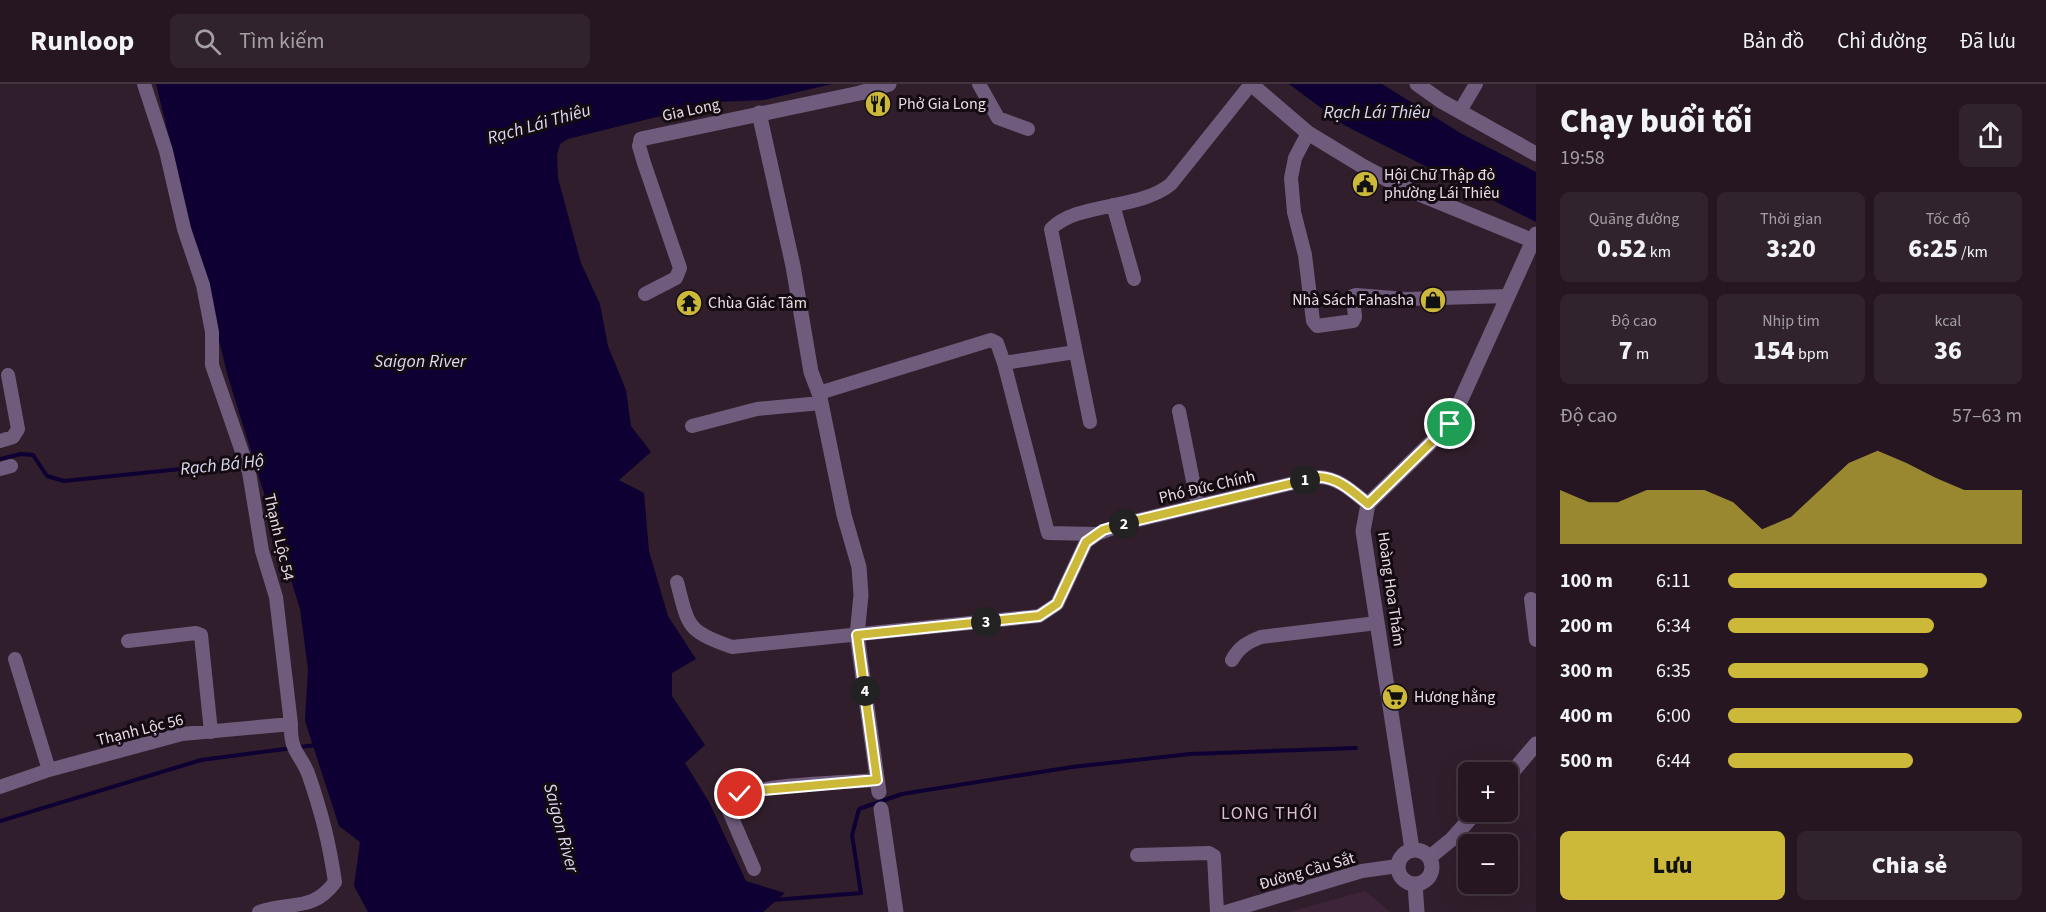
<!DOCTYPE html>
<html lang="vi">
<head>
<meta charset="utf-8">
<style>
  body { margin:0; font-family:"Source Sans 3",sans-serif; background:#31232e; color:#f1f3f6; height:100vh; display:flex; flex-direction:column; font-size:22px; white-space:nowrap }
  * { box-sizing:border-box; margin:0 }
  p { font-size:20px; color:#a39fa5 }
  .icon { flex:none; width:33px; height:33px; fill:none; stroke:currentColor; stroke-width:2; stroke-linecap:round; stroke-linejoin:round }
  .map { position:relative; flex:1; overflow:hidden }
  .side { display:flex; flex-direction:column; background:#251621; width:510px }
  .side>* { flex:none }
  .controls { position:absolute; left:1458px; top:678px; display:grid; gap:12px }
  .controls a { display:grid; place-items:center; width:60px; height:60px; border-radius:9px; background:#251621; box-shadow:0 6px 24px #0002,0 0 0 2px #42353f; font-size:30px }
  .pin { position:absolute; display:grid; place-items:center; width:51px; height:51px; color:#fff; margin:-26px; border:3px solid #fff; border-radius:50%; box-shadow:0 2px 6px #0007 }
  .km { position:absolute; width:30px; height:30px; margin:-15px; border-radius:50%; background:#222; color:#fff; font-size:16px; line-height:30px; text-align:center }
  .round { display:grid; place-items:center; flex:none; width:63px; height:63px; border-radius:9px; background:#31232e }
  .summary { display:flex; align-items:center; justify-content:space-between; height:102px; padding:0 24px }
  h1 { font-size:33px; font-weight:800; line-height:45px }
  .metrics { display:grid; grid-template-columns:repeat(3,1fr); gap:9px; height:102px; padding:6px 24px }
  .metrics div { display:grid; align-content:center; border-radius:9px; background:#31232e; text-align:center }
  .metrics b { font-size:26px; font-weight:800 }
  .metrics small { font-size:16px; font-weight:400 }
  .metrics p { font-size:16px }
  .chart { height:168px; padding:12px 24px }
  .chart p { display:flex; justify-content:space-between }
  .chart svg { width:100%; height:108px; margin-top:6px; fill:#ccb939; opacity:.7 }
  .cta { display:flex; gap:12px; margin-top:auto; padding:12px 24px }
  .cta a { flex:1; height:69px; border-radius:9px; background:#ccb939; color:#111; font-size:24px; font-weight:800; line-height:69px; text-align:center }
  .cta a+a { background:#31232e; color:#f1f3f6 }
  ul { padding:0 24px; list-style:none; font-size:20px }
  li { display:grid; grid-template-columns:96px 72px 1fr; align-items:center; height:45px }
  li i { height:15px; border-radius:8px; background:#ccb939 }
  header { display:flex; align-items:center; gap:36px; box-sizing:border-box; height:84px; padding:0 30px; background:#251621; border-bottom:2px solid #42353f }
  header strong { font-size:28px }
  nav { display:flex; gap:33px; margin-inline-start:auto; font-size:21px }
  .search { width:420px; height:54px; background:#31232e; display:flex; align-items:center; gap:15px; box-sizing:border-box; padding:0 21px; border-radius:9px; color:#a39fa5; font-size:22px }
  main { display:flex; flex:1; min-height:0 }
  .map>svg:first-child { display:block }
  .built { fill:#3e2438 }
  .water { fill:#0e0032 }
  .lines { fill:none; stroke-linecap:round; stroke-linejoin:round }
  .stream { stroke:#0e0032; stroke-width:4 }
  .minor { stroke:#6f5c7d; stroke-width:14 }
  .tertiary { stroke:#6f5c7d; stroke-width:15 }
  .route-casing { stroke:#fff; stroke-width:12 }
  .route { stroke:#ccb939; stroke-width:8 }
  .labels { text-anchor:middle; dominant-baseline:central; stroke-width:6; stroke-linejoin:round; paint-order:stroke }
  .poi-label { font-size:16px; fill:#ebdde7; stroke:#140b12; text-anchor:start }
  .street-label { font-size:16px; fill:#ebdde7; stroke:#140b12 }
  .water-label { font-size:18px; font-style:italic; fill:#dadaf0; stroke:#140b12 }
  .neighbourhood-label { font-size:18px; letter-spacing:1.5px; fill:#dabfd2; stroke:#140b12 }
</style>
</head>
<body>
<header>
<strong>Runloop</strong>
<div class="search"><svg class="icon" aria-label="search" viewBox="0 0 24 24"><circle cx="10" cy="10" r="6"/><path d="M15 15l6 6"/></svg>Tìm kiếm</div>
<nav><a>Bản đồ</a><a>Chỉ đường</a><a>Đã lưu</a></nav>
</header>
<main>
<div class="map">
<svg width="1536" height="828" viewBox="0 0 1536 828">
  <rect width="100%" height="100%" fill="#311e2c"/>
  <path class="built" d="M 1365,807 L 1390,828 L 1289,828 Z"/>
  <path class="water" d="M 156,0 L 832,0 L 764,16 L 717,18 L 568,55 L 560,60 L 557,71 L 558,94 L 581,179 L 600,220 L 608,262 L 626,306 L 631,342 L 651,368 L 619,396 L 644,409 L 649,467 L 668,532 L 696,575 L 672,589 L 672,612 L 705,661 L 685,679 L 709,718 L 746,797 L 785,809 L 763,828 L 368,828 L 354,802 L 360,758 L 339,742 L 305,637 L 308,585 L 300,525 L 228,293 Z
    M 1289,0 L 1382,0 L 1462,50 L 1536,88 L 1536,138 L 1344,41 Z"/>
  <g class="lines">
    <path class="stream" d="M 0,375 L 21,370 L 33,371 L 47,392 L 64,397 L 258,377
      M 0,737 L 201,676 L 316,661
      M 773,816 L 861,809 L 852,751 L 859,725 L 902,710 L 1072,683 L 1190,670 L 1356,664"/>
    <path class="minor" d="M 144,0 L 166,67 L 184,145 L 203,201 L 212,248 L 212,281 L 249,388 L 262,467 L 276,513 L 291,640 C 290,670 301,669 309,692 C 322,730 329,758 335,798 C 313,828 291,817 259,828
      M 979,0 L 998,34 L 1028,45
      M 1460,27 L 1476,0
      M 1308,49 L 1295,74 L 1291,94 L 1294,128 L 1305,171 L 1313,237 L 1317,242 L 1353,237 L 1355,233 L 1353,212 L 1356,211 L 1406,215 L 1508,212
      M 641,55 L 639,62 L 644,79 L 680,184 L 676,194 L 645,210
      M 1113,121 L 1134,195
      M 1004,279 L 1075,268
      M 819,309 L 991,256 L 997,259 L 1004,279 L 1048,449 L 1097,450 L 1130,438 L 1319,393 C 1339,394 1352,407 1368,420
      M 1179,327 L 1198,422
      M 1090,338 L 1051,145 C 1077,118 1140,126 1171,100 L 1251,0
      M 692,342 L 757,325 L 821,319
      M 0,357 L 13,353 L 18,345 L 8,291
      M 0,385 L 11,382
      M 677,498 C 689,544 686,546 732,563 L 1039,532 L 1057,520 L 1086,458 L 1097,450
      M 1531,515 L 1536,556
      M 128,557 L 196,549 L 201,551 L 211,648
      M 15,575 L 49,686
      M 1232,576 C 1239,563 1248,558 1261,553 L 1377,539
      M 0,703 L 49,686 L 182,650 L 291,640
      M 1137,771 L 1209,769 L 1214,772 L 1217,828
      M 754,785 L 729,727 L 730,715 C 761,699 840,699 877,696
      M 1226,828 L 1362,787 L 1398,782"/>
    <path class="tertiary" d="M 1251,0 L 1308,49 L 1364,83 L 1400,102 L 1536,158
      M 1417,0 L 1441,17 L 1536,70
      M 759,29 L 793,182 L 811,288 L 819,309 L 844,431 L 859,483 L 861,511 L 857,551 L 879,708
      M 641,55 L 860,9 L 889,0
      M 1508,693 L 1536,660
      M 881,725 L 896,828
      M 1412,765 L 1363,447 L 1368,420 L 1450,340 L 1536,150
      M1398 783a17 17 0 1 1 34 0a17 17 0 1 1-34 0Z
      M 1430,773 L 1452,755 L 1476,728
      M 1415,800 L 1417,828"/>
  </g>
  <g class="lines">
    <defs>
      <path id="route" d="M 740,710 L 763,706 L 877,696 L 857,551 L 1039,532 L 1057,520 L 1086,458 L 1103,446 L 1130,438 L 1319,393 C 1339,394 1352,407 1368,420 L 1450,340"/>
    </defs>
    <use href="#route" class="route-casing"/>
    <use href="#route" class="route"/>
  </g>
  <defs>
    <symbol id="restaurant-disc" viewBox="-11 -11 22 22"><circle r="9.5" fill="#ccb939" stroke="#140b12"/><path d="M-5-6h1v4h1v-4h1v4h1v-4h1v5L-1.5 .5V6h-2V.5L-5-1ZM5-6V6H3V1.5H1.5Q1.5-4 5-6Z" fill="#111"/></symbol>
    <symbol id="civic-disc" viewBox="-11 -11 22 22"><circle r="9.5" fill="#ccb939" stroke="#140b12"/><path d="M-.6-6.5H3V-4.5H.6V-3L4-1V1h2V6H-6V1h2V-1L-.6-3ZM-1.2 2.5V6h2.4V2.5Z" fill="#111"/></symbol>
    <symbol id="shop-disc" viewBox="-11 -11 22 22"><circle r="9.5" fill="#ccb939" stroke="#140b12"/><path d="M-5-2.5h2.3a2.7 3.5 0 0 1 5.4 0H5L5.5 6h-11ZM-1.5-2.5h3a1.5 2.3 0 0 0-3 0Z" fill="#111"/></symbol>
    <symbol id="temple-disc" viewBox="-11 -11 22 22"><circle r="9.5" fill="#ccb939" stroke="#140b12"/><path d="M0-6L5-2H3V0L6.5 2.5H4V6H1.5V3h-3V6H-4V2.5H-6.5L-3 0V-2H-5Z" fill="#111"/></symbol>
    <symbol id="supermarket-disc" viewBox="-11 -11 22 22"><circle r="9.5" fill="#ccb939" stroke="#140b12"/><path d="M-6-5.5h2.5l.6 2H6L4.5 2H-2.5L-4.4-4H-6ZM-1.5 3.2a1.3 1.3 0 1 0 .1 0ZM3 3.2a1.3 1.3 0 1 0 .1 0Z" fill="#111"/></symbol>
  </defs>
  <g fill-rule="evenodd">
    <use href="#restaurant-disc" x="863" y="5" width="30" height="30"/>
    <use href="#civic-disc" x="1350" y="85" width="30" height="30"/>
    <use href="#shop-disc" x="1418" y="201" width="30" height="30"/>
    <use href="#temple-disc" x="674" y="204" width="30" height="30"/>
    <use href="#supermarket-disc" x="1380" y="598" width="30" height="30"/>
  </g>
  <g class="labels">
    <g class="poi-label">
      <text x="898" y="20">Phở Gia Long</text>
      <text x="1384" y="91">Hội Chữ Thập đỏ<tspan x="1384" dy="18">phường Lái Thiêu</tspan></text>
      <text x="1414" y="216" text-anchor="end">Nhà Sách Fahasha</text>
      <text x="708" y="219">Chùa Giác Tâm</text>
      <text x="1414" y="613">Hương hằng</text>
    </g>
    <g class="street-label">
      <text transform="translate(691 26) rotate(-12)">Gia Long</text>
      <text transform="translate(1207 403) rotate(-13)">Phó Đức Chính</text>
      <text transform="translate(279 453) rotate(77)">Thạnh Lộc 54</text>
      <text transform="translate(1391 505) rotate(82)">Hoàng Hoa Thám</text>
      <text transform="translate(140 646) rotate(-14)">Thạnh Lộc 56</text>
      <text transform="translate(1307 787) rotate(-16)">Đường Cầu Sắt</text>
    </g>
    <g class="water-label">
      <text x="1377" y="28">Rạch Lái Thiêu</text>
      <text transform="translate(539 40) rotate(-16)">Rạch Lái Thiêu</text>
      <text x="420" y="277">Saigon River</text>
      <text transform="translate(222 381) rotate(-6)">Rạch Bá Hộ</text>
      <text transform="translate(561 744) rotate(75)">Saigon River</text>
    </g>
    <g class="neighbourhood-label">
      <text x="1270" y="729">LONG THỚI</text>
    </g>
  </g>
</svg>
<div class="controls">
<a>+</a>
<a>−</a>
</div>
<div class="pin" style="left:1450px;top:340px;background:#1e9e55"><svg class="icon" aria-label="arrive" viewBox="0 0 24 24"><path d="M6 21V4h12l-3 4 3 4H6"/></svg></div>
<div class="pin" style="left:740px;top:710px;background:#d93025"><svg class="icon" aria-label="check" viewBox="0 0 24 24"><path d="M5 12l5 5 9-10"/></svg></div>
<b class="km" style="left:1305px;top:396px">1</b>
<b class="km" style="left:1124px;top:440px">2</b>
<b class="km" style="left:986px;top:538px">3</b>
<b class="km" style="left:865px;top:607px">4</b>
</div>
<section class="side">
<div class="summary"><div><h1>Chạy buổi tối</h1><p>19:58</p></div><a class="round"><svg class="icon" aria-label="share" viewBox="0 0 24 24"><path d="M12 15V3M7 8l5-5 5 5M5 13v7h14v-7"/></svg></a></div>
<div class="metrics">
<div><p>Quãng đường</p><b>0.52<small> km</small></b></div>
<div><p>Thời gian</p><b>3:20</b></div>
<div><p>Tốc độ</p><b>6:25<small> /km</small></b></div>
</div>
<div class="metrics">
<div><p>Độ cao</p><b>7<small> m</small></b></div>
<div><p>Nhịp tim</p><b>154<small> bpm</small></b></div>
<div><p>kcal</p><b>36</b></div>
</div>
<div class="chart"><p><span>Độ cao</span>57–63 m</p>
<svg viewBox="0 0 160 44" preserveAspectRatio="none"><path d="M0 44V22L10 27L20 27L30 22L40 22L50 22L60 27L70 38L80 33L90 22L100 11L110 6L120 11L130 17L140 22L150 22L160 22V44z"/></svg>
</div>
<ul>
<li><b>100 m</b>6:11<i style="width:88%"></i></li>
<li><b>200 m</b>6:34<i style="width:70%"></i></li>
<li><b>300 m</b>6:35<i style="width:68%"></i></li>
<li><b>400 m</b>6:00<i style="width:100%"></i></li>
<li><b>500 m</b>6:44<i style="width:63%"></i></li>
</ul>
<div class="cta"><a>Lưu</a><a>Chia sẻ</a></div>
</section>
</main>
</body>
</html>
